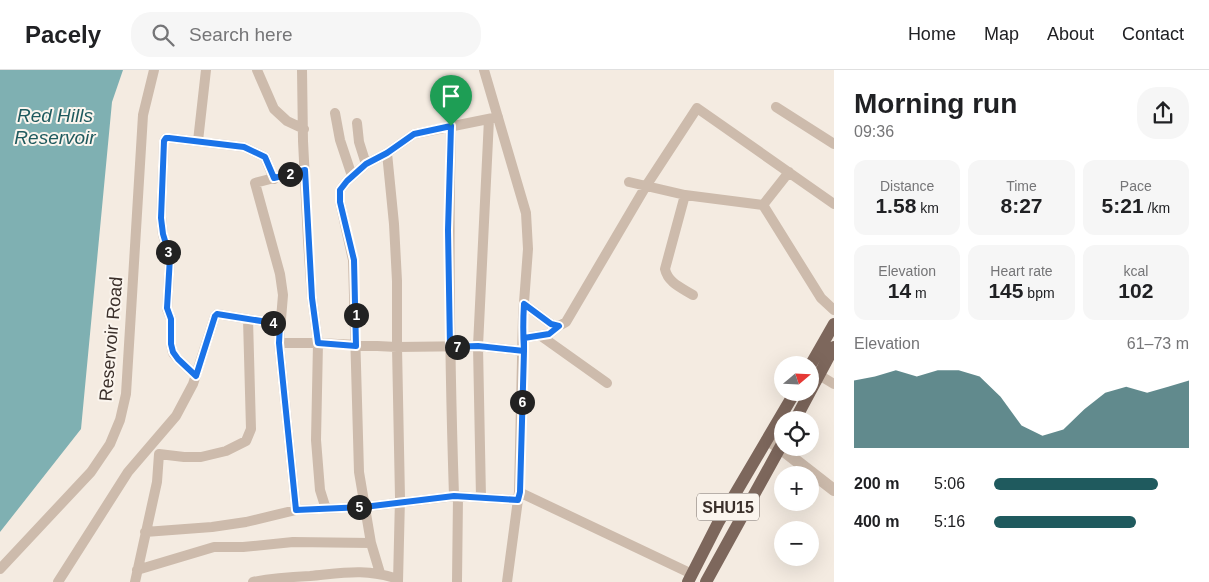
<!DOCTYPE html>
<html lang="en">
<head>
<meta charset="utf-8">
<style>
  body { margin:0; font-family:Helvetica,sans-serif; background:#f6f6f6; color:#202124; height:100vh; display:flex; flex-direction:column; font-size:19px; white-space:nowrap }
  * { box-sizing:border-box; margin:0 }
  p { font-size:16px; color:#757577 }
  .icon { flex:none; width:28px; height:28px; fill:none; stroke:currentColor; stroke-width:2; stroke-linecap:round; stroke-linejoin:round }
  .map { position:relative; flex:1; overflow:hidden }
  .side { display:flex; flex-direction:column; background:#fff; width:375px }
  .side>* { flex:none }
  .needle { width:32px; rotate:71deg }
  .controls { position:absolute; left:774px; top:286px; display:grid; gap:10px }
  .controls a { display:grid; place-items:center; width:45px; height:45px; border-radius:50%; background:#fff; box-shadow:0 5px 20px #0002; font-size:25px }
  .pin { position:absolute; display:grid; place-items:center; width:42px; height:42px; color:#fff; margin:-51px -21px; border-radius:50% 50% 50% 0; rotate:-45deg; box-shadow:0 0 5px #0007 }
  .pin .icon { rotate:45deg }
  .km { position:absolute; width:25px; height:25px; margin:-12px; border-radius:50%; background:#222; color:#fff; font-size:14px; line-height:25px; text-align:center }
  .round { display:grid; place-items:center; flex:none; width:52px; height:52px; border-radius:20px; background:#f6f6f6 }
  .head { display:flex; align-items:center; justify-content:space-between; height:85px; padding:0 20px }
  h1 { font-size:28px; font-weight:700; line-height:38px }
  .figures { display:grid; grid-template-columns:repeat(3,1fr); gap:8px; height:85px; padding:5px 20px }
  .figures div { display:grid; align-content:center; border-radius:12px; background:#f6f6f6; text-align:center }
  .figures b { font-size:21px; font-weight:700 }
  .figures small { font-size:14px; font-weight:400 }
  .figures p { font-size:14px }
  .chart { height:140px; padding:10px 20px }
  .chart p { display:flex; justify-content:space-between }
  .chart svg { width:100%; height:90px; margin-top:5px; fill:#1f5a5e; opacity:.7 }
  ul { padding:0 20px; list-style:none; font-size:16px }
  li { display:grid; grid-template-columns:80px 60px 1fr; align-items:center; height:38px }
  li i { height:12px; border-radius:6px; background:#1f5a5e }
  header { display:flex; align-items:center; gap:30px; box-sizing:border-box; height:70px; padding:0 25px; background:#fff; border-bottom:1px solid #e0e0e0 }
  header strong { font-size:24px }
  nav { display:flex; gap:28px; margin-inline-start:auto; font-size:18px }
  .search { width:350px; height:45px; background:#f6f6f6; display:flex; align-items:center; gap:12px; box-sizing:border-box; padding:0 18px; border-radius:20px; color:#757577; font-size:19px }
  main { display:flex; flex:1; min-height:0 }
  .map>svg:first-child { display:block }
  .water { fill:#7fb0b2 }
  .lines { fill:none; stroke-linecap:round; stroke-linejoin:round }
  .minor { stroke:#cdbbac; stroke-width:10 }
  .tertiary { stroke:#cdbbac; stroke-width:12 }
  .primary { stroke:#7d675c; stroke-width:12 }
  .route-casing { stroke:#fff; stroke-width:10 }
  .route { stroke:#1a73e8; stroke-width:6 }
  .labels { text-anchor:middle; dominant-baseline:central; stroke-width:4; stroke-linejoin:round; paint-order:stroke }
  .shield { fill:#fbf5ee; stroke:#756b66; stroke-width:1 }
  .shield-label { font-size:16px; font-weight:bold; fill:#3b302b }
  .street-label { font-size:18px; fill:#3b302b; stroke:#fbf5ee }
  .water-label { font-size:19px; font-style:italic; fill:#1f5a5e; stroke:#fbf5ee }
</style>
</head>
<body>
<header>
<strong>Pacely</strong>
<div class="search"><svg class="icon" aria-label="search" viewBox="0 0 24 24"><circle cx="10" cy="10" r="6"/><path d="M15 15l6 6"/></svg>Search here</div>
<nav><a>Home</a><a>Map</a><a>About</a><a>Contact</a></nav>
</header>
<main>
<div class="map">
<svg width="834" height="512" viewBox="0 0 834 512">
  <rect width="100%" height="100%" fill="#f4ebe1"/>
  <path class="water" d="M 0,0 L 123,0 L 112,32 L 81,359 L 0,462 Z"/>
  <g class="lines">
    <path class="minor" d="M 257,0 L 274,39 L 287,51 L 304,59
      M 302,0 L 303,71 L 308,170 L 312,228 L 318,273 L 316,370 L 320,420 L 326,439
      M 484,0 L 526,143 L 528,179 L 523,246 L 519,422 L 507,512
      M 776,37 L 834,74
      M 335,43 L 340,70 L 352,106
      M 357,53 L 359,72 L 366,94
      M 451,56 C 448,180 450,303 454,426
      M 198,71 L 206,0
      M 387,83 L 394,154 L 397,211 L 397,277 L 400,428 L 398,512
      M 629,112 L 685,125 L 763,135 L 821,228 L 834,240
      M 685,125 L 665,199 C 668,213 682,218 693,225
      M 763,135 L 789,102
      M 524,234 L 551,254 L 559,256 L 566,252 L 646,116 L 697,38 L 834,134
      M 541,266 L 607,313
      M 523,268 L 549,264 L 559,256
      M 279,273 L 318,273 L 397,277 L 478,276 L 524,281
      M 819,305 L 834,314
      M 196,306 L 178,289 L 173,283 L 171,274 L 171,249 L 167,239 L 170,187 L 163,165 L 161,147 L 164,71 L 166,68 L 169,68 L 244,77 L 265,87 L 274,109
      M 519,422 L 692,504
      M 481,428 L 478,276 L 489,49
      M 296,440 L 279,273 L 283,225 L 280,204 L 255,113 L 305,100
      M 145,462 L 212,457 L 246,452 L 296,440 L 364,437 L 455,426 L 518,430
      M 0,499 L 91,402 L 110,374 L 120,350 L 126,324 L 143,45 L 154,0
      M 137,500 L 214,477 L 243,477 L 293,472 L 371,473
      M 380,503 L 371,473 L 359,402 L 353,190 L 340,132 L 340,120 L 347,111 L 366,94 L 387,83 L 414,64 L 498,47
      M 58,512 L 128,402 L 176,346 L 193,314 L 215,246 L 217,244 L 280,254
      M 135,512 L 157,412 L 159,384 L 184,387 L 201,387 L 226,381 L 246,371 L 251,359 L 248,249
      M 253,512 C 273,508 290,507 310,506 C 343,503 365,498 398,509
      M 457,512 L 458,427"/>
    <path class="tertiary" d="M 767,370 L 780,378 L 834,420"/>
    <path class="primary" d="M 810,296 L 834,254
      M 810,322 L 834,277
      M 795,350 L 810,322
      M 688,512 L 718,453 L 795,322
      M 706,512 L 782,374"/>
  </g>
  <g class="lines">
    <defs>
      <path id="route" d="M 451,56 L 414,64 L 387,83 L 366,94 L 347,111 L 340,120 L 340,132 L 354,190 L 356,276 L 318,273 L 312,228 L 305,100 L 274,108 L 265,87 L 244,77 L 169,68 L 166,68 L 164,71 L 161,148 L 163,164 L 170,187 L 167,238 L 171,249 L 171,274 L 173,282 L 178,289 L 196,306 L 215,246 L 217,244 L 280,254 L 279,273 L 296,440 L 364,437 L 454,426 L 518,430 L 520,422 L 524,281 L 524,268 L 549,264 L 559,256 L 551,254 L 524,234 C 523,250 523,265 524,281 L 478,276 L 450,277 L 448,160 L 451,56"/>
    </defs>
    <use href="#route" class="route-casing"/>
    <use href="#route" class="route"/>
  </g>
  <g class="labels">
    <rect class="shield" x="697" y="423.5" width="62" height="27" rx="4"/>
    <g class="shield-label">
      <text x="728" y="437">SHU15</text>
    </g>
    <g class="street-label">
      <text transform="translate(111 269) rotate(-85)">Reservoir Road</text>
    </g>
    <g class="water-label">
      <text x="55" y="45">Red Hills<tspan x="55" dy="22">Reservoir</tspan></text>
    </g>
  </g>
</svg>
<div class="controls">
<a><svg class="needle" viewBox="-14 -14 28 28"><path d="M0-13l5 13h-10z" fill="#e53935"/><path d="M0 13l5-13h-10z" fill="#757577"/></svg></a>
<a><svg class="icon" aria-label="locate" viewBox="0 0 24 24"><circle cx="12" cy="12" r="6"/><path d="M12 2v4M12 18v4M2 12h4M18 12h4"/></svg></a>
<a>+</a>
<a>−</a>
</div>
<div class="pin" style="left:451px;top:56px;background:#1e9e55"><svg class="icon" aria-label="arrive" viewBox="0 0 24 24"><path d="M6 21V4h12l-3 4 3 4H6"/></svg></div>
<b class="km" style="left:356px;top:245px">1</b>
<b class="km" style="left:290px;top:104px">2</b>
<b class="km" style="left:168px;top:182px">3</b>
<b class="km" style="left:273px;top:253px">4</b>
<b class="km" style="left:359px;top:437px">5</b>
<b class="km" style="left:522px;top:332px">6</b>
<b class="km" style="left:457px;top:277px">7</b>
</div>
<section class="side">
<div class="head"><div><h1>Morning run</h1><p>09:36</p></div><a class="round"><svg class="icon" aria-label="share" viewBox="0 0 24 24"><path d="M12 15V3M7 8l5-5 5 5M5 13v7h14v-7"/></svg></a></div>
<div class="figures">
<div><p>Distance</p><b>1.58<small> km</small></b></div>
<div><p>Time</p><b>8:27</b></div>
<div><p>Pace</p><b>5:21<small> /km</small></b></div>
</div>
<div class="figures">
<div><p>Elevation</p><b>14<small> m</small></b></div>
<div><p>Heart rate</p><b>145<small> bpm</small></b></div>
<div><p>kcal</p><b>102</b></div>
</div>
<div class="chart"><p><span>Elevation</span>61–73 m</p>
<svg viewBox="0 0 160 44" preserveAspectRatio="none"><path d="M0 44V11L10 9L20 6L30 9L40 6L50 6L60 9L70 19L80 33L90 38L100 35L110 25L120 17L130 14L140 17L150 14L160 11V44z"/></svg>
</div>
<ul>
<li><b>200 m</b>5:06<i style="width:84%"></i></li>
<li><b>400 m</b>5:16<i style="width:73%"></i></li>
</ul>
</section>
</main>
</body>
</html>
